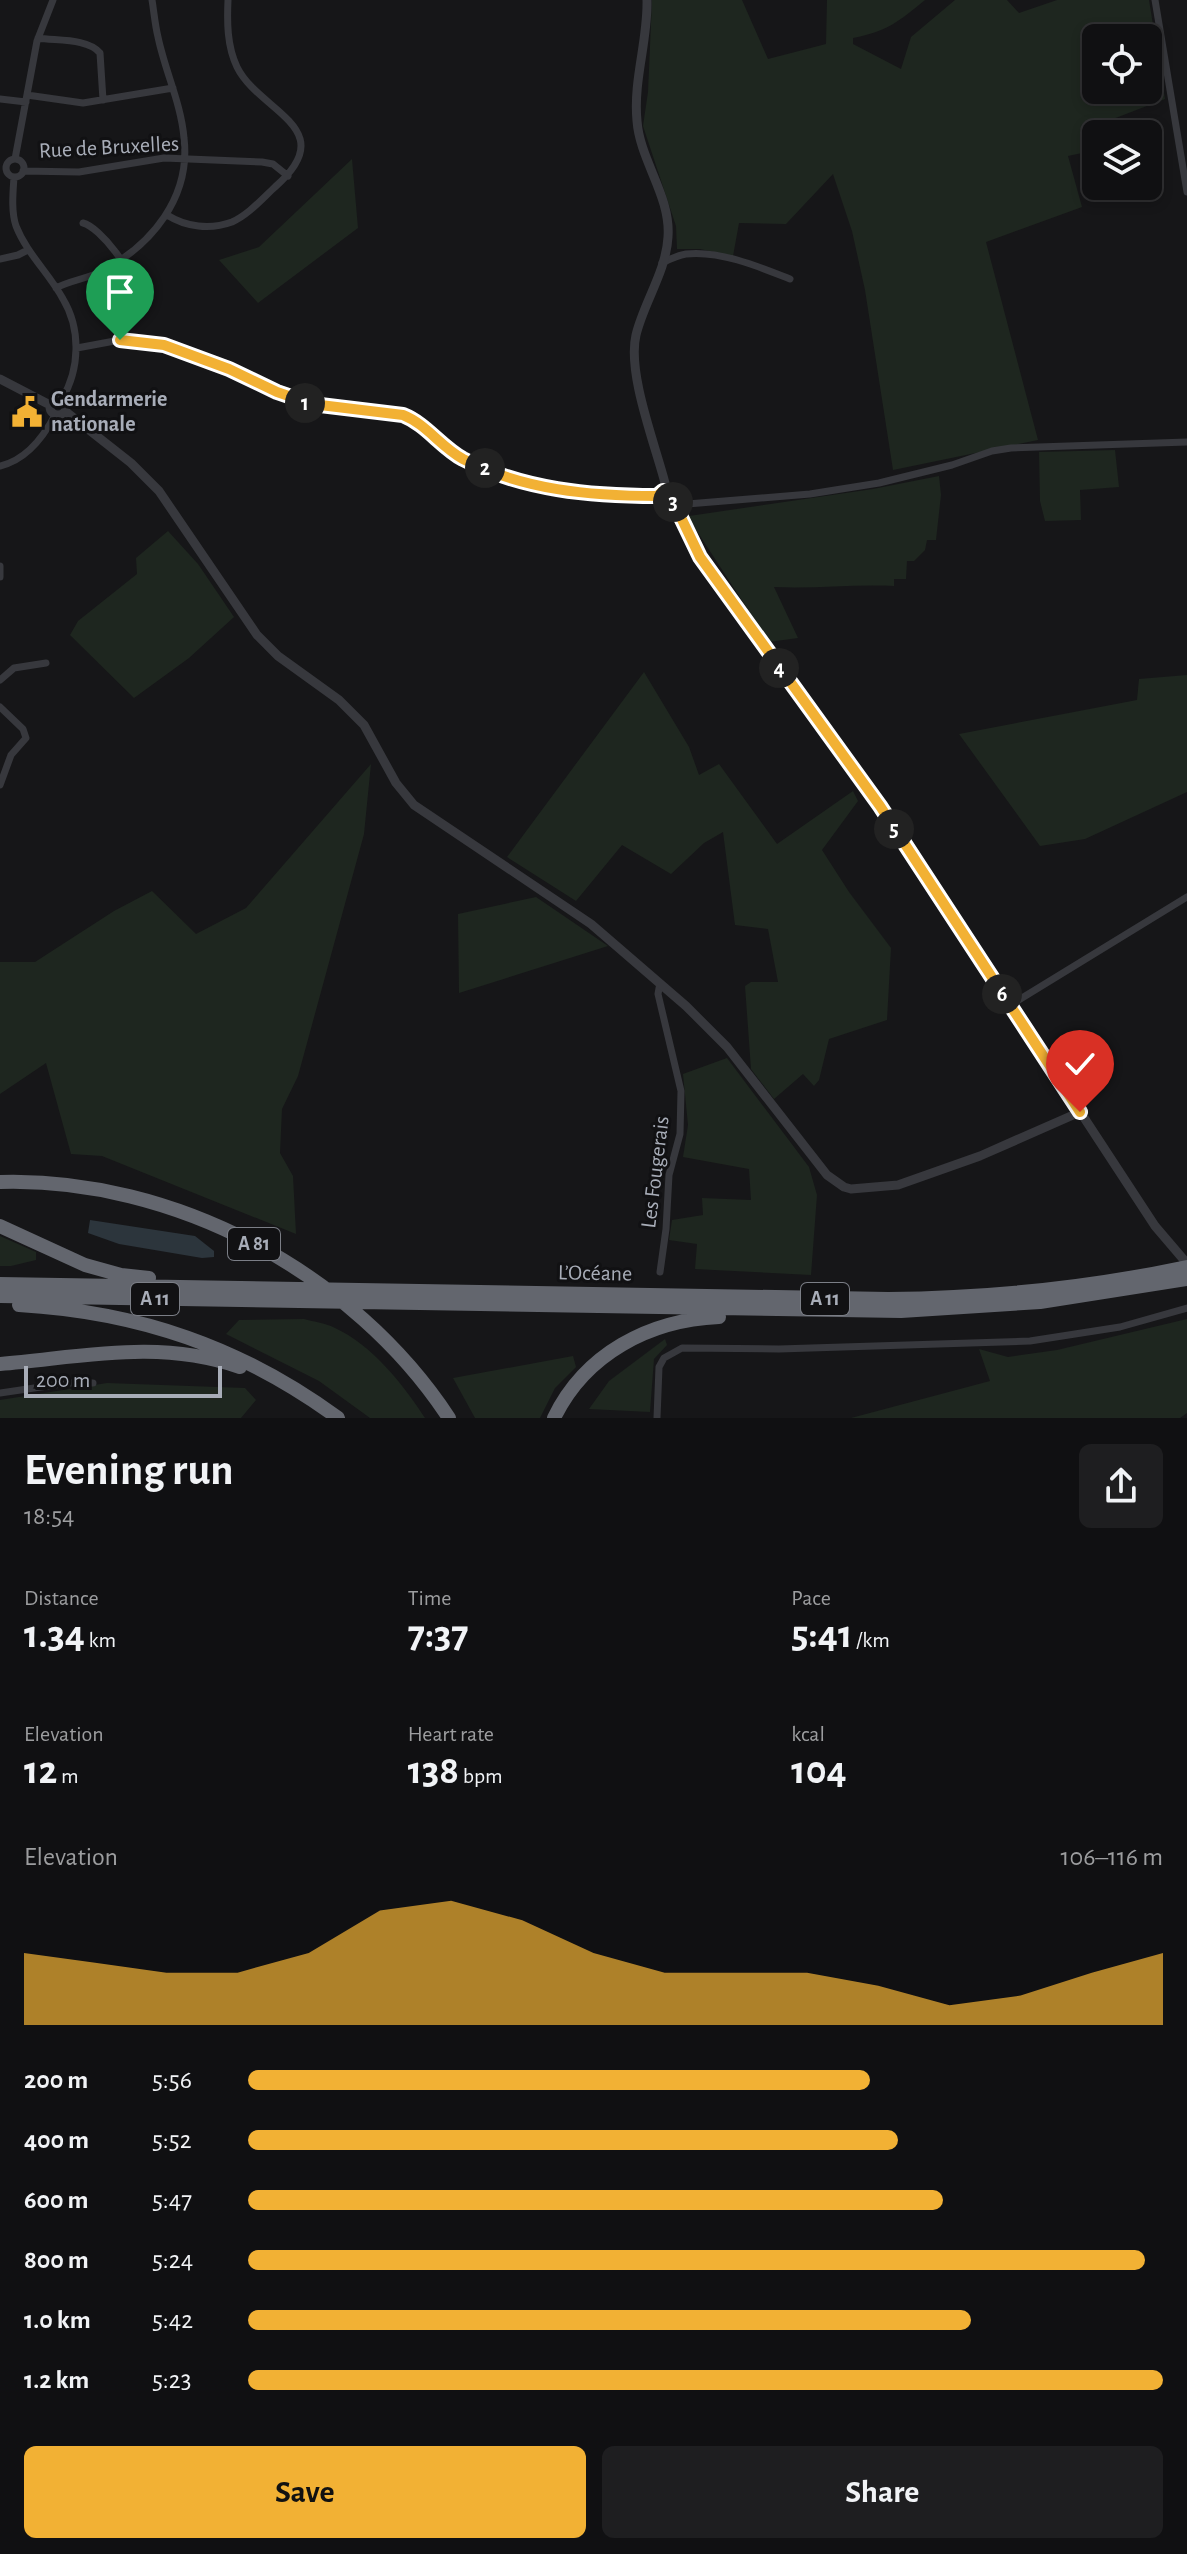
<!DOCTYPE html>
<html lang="en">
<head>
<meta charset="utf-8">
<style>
  body { margin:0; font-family:"Alegreya Sans",sans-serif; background:#1e1e20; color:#f1f3f6; height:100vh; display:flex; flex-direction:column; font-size:30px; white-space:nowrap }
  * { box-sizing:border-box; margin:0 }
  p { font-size:26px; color:#9c9d9f }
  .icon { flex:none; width:44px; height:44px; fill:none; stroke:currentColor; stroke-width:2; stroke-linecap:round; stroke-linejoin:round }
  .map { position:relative; height:1418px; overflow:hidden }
  .details { display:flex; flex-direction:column; background:#101012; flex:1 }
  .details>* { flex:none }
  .controls { position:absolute; left:1082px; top:24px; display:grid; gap:16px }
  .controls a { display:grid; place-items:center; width:80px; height:80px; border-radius:12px; background:#101012; box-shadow:0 4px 12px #0003,0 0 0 2px #303032; font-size:40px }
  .scale { position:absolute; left:24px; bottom:20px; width:198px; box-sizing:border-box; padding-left:8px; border:4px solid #a8adb8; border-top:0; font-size:22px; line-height:28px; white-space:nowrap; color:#a8adb8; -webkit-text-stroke:6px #111113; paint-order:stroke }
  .pin { position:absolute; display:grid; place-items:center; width:68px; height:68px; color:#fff; margin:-82px -34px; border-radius:50% 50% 50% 0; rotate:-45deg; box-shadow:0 0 8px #0007 }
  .pin .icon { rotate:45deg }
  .km { position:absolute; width:40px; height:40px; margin:-20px; border-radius:50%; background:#222; color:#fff; font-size:22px; line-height:40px; text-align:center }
  .round { display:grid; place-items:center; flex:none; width:84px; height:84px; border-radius:12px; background:#1e1e20 }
  .headline { display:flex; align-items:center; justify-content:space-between; height:136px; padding:0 24px }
  h1 { font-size:44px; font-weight:700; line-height:60px }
  .figures { display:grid; grid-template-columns:repeat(3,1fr); gap:12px; height:136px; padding:8px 24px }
  .figures div { display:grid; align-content:center }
  .figures b { font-size:40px; font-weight:700 }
  .figures small { font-size:22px; font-weight:400 }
  .figures p { font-size:22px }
  .chart { height:224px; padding:16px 24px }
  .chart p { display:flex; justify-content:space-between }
  .chart svg { width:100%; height:144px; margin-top:8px; fill:#f2b134; opacity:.7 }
  .button { display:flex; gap:16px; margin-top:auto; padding:16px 24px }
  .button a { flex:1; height:92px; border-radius:12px; background:#f2b134; color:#111; font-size:32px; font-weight:700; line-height:92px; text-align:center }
  .button a+a { background:#1e1e20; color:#f1f3f6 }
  ul { padding:0 24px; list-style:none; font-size:26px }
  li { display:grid; grid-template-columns:128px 96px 1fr; align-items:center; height:60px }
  li i { height:20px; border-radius:10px; background:#f2b134 }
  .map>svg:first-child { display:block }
  .green { fill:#1e261f; fill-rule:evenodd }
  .water { fill:#2c353c }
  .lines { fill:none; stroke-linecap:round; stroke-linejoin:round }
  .minor { stroke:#37383d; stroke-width:7 }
  .tertiary { stroke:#37383d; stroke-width:9 }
  .motorway { stroke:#63666e; stroke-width:14 }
  .route-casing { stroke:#fff; stroke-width:16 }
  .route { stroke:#f2b134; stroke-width:10 }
  .labels { text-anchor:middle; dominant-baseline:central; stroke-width:6; stroke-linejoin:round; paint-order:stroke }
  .shield { fill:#111113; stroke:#7b7e86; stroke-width:2 }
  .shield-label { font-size:20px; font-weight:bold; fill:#a8adb8 }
  .street-label { font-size:22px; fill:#a8adb8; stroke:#111113 }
  .poi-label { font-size:22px; font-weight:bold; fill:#a8adb8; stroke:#111113; text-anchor:start }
</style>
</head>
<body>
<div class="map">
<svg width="1187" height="1418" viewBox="0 0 1187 1418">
  <rect width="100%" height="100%" fill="#161618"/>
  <path class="green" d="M 652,0 L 742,0 L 768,59 L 826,44 L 827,0 L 925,0 C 898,22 888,31 853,38 L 853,44 L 901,69 L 911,37 L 955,0 L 1007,0 L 1019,13 L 1057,0 L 1149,0 L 1165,99 L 1113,119 L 1116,134 L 1096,134 L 1096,150 L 1068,156 L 1082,207 L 986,242 L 1038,440 L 893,470 L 865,290 L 852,231 L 833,174 L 786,224 L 739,223 L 733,256 L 700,249 L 677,249 L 676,226 L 643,126 L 648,92 ZM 1096,38 L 1148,38 L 1148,90 L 1096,90 Z
    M 352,159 L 358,228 L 258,303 L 219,260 L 259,247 Z
    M 1115,450 L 1119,487 L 1080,490 L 1081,520 L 1045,521 L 1040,501 L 1039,452 Z
    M 939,476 L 941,495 L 936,540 L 927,540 L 925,550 L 914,561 L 907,561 L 906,579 L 894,579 L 894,586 C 854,584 814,589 774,587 L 798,638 L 769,642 L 691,522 L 689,516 L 873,489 Z
    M 168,531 L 198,564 L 234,617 L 189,658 L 134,698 L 70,635 L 78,621 L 137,574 L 136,558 Z
    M 644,672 L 689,747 L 699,775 L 719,764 L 777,844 L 853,791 L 858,801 L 822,850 L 849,892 L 891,948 L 887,1020 L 829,1039 L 819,1080 L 814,1086 L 803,1074 L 774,1099 L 751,1069 L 745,986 L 751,982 L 778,982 L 768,929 L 735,925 L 723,832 L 704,843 L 671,874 L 622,845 L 576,901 L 507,857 Z
    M 1187,675 L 1187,792 L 1085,839 L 1040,846 L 959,734 L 1137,700 L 1139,679 Z
    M 371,764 L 364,834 L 298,1076 L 282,1109 L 280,1153 L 293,1176 L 296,1234 L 102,1156 L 71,1154 L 46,1063 L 0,1094 L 0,962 L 35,962 L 114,911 L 152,891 L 196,934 L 246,908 Z
    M 536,897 L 608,946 L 459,993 L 458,914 Z
    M 727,1058 L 809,1167 L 817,1195 L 811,1275 L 695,1269 L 697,1244 L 669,1240 L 672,1220 L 703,1215 L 702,1198 L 751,1200 L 749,1169 L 683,1157 L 688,1125 L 683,1074 Z
    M 0,1236 L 36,1252 L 36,1260 L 11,1266 L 0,1266 Z
    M 304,1319 C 314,1322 326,1323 335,1328 C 372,1345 403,1384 425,1418 L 370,1418 L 319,1381 L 226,1334 L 239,1320 Z
    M 1187,1319 L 1187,1413 L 1180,1418 L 851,1418 L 990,1381 L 979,1349 L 1008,1357 L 1057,1350 Z
    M 665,1339 L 667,1345 L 654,1359 L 650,1412 L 589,1409 L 609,1381 Z
    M 573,1356 L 576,1367 L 555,1388 L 540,1418 L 475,1418 L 453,1378 Z
    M 107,1383 L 245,1388 L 256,1400 L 241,1418 L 0,1418 L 0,1400 Z"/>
  <path class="water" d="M 90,1220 L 195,1236 L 214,1251 L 214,1257 L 202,1258 L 119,1244 L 88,1233 Z"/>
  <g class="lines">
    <path class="minor" d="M 1155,0 L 1187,192
      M 38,38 C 56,41 88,38 100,53 L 103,100
      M 27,95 L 83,103 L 173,88
      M 0,99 L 26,102
      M6 168a9 9 0 1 1 18 0a9 9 0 1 1-18 0Z
      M 15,159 L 37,41 L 53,0
      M 23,171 L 79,172 L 164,158 L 262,162 L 273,164 L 288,176
      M 14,177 C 13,192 11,211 16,226 C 27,254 49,273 63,299 C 81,329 80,369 62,399
      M 167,215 C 186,227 210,230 232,222 C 248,215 262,199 275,187 C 343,128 259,112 237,67 C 227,46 227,22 228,0
      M 83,223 C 100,227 136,274 134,291
      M 0,259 L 18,255 L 28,250
      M 662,263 C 670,259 678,255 686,254 C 719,250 760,267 790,279
      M 56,288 C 71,280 87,279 102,271 C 152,245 191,197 184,138 C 181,103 165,71 158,37 C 155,25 154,12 152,0
      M 77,348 L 120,340 L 164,345 L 229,369 L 298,401 L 340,409 L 397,413 L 414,420 L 441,445 L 462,459 L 485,468 L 560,491 L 621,496 L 657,496 L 663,491
      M 0,466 C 26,460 44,436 55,415
      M 675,505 L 810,494 L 879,483 L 952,465 L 992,451 L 1011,448 L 1187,442
      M 0,566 L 0,577
      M 0,680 L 14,668 L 46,663
      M 0,707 L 23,729 L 26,738 L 11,755 L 0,785
      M 660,983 L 658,994 L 681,1091 L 680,1134 L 669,1175 L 666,1229 L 660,1272
      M 1009,1006 L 1187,897
      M 0,1393 L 68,1383 L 93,1383
      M 657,1418 L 659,1367 L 664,1358 L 682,1348 L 779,1349 L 1030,1341 L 1120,1327 L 1187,1308"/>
    <path class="tertiary" d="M 647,0 C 648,41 633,80 637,121 C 640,161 671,196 668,237 C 666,272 644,302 636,335 C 627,373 655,444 665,483 L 663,491 L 675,505 L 700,557 L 880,806 L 1155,1226 L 1184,1260
      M 0,379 L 50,405
      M50 407a8 8 0 1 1 16 0a8 8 0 1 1-16 0Z
      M 65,411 L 131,463 L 159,491 L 257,635 L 278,656 L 339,700 L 364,725 L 396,783 L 414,805 L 591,924 L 686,1006 L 727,1047 L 827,1175 L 844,1187 L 851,1189 L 898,1185 L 980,1156 L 1080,1112"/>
    <path class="motorway" d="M 0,1182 C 174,1177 354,1273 449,1418
      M 0,1226 L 85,1265 L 121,1275 L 149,1278
      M 0,1284 L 888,1299 C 989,1298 1088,1288 1187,1267
      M 0,1296 L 901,1311 L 1040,1302 L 1187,1279
      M 19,1305 C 139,1312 241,1347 338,1418
      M 0,1364 C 84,1357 157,1339 240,1367
      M 554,1418 C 585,1354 649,1320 719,1317"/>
  </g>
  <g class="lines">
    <defs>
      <path id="route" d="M 120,340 L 164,345 L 229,369 L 277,392 L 312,404 L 403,415 C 426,424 441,447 463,459 C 523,490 590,496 657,496 L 663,491 L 675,505 L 700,557 L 880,806 L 1080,1112"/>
    </defs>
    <use href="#route" class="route-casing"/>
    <use href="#route" class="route"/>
  </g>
  <defs>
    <symbol id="civic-bare" viewBox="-9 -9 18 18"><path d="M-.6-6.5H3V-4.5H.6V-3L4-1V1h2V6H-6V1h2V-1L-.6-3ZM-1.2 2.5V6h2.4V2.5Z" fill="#f2b134" stroke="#111113" stroke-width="2.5" paint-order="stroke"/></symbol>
  </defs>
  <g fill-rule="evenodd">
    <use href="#civic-bare" x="5" y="390" width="44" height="44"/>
  </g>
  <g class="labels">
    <g class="shield">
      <rect x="228" y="1228" width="52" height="32" rx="6"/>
      <rect x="131" y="1283" width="48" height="32" rx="6"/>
      <rect x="801" y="1283" width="48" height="32" rx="6"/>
    </g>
    <g class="shield-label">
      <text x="254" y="1244">A 81</text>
      <text x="155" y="1299">A 11</text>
      <text x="825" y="1299">A 11</text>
    </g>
    <g class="street-label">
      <text transform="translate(109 147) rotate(-3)">Rue de Bruxelles</text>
      <text transform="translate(655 1172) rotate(-83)">Les Fougerais</text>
      <text transform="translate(595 1273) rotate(1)">L’Océane</text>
    </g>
    <g class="poi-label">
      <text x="51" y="399">Gendarmerie<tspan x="51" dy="25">nationale</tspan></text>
    </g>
  </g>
</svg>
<div class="controls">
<a><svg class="icon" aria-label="locate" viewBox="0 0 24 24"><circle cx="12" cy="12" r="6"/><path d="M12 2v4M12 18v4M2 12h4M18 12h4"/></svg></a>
<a><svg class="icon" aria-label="layers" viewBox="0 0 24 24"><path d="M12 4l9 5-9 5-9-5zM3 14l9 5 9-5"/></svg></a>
</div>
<div class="scale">200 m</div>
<div class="pin" style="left:120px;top:340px;background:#1e9e55"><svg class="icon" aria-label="arrive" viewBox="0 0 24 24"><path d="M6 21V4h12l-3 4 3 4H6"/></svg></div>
<div class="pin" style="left:1080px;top:1112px;background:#d93025"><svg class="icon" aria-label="check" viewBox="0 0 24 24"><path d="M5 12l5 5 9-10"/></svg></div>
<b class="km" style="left:305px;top:403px">1</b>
<b class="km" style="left:485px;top:468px">2</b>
<b class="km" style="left:673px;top:502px">3</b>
<b class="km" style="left:779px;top:668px">4</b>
<b class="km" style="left:894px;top:829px">5</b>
<b class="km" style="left:1002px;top:994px">6</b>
</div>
<section class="details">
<div class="headline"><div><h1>Evening run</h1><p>18:54</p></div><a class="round"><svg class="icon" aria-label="share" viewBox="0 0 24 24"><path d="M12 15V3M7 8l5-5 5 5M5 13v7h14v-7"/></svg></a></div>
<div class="figures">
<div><p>Distance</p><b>1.34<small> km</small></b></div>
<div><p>Time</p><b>7:37</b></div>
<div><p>Pace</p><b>5:41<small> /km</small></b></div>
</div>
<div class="figures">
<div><p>Elevation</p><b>12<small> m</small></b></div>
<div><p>Heart rate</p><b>138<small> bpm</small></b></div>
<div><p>kcal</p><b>104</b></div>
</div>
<div class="chart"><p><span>Elevation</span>106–116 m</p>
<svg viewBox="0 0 160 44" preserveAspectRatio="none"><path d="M0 44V22L10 25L20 28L30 28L40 22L50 9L60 6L70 12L80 22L90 28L100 28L110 28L120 32L130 38L140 35L150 28L160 22V44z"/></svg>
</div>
<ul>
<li><b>200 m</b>5:56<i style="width:68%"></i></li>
<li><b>400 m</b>5:52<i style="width:71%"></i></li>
<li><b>600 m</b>5:47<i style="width:76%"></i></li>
<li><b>800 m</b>5:24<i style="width:98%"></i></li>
<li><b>1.0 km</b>5:42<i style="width:79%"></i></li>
<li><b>1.2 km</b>5:23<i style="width:100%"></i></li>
</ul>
<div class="button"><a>Save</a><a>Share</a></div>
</section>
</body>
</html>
